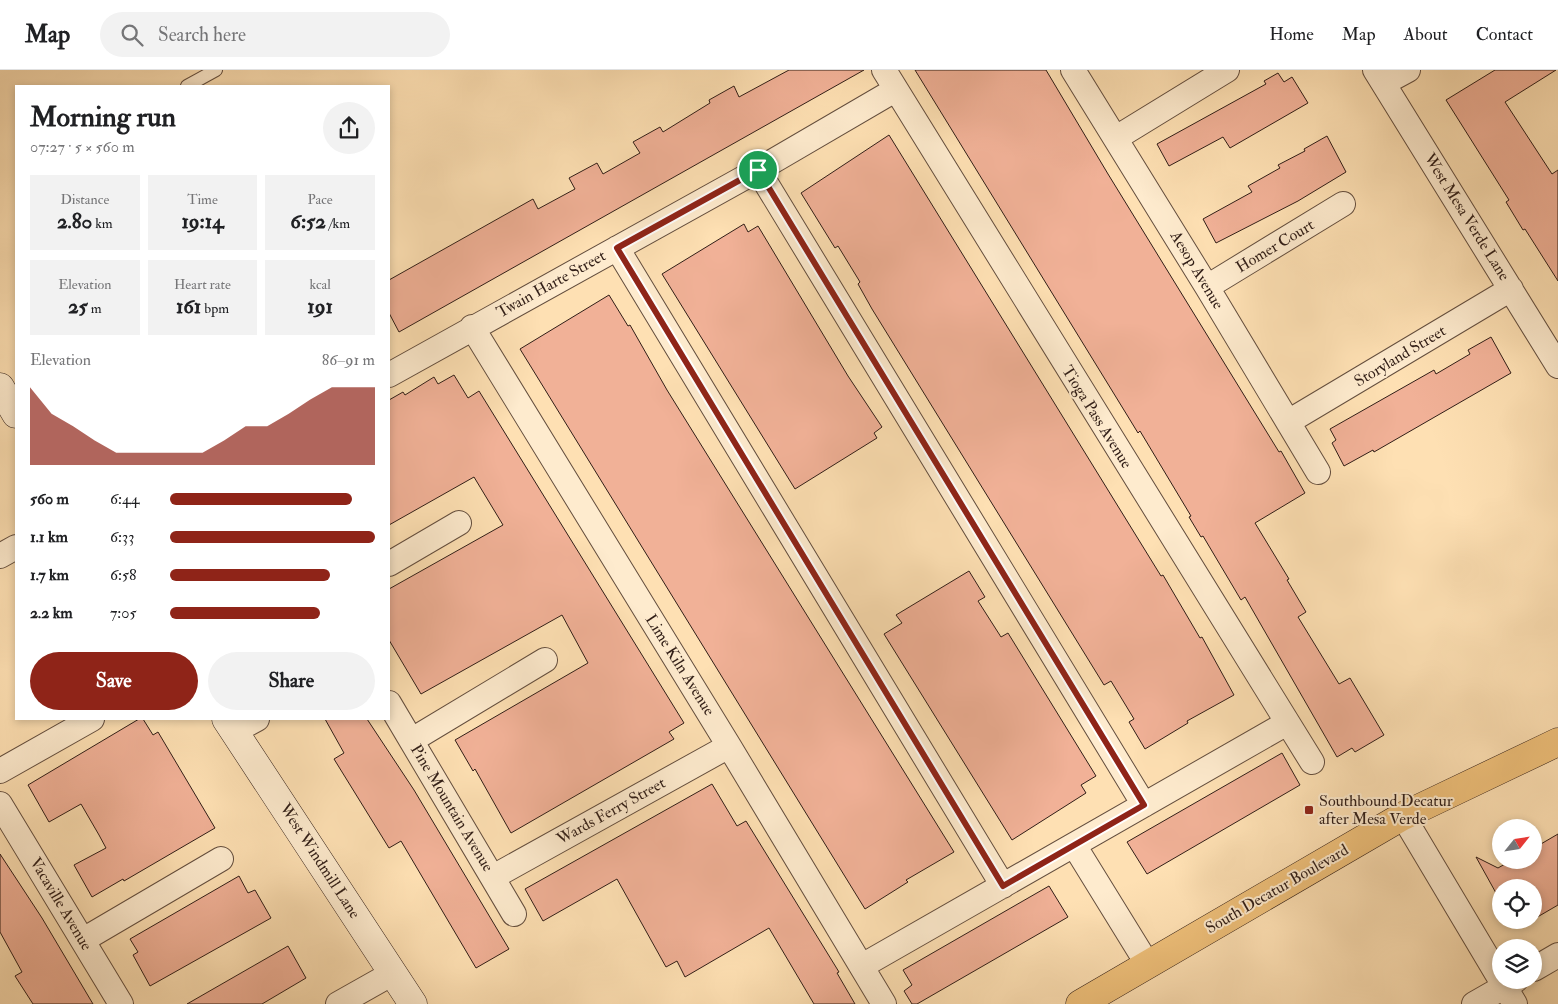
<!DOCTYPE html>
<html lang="en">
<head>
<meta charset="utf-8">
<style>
  body { margin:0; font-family:"IM FELL Double Pica",serif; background:#f2f2f2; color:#202124; height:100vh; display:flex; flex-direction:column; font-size:19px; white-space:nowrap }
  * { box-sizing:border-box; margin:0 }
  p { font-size:16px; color:#757577 }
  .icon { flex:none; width:28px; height:28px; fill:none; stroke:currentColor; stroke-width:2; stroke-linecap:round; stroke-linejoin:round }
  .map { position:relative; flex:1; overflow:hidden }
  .side { position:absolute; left:15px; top:15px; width:375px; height:635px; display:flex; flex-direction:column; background:#fff; border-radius:0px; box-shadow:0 2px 8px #0003 }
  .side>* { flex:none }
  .needle { width:32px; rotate:60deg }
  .fabs { position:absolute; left:1492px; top:749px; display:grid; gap:10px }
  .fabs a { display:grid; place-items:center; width:50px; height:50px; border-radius:50%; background:#fff; box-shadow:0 2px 8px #0003; font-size:25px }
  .pin { position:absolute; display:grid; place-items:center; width:42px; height:42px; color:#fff; margin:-21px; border:2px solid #fff; border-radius:50%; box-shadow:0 1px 5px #0007 }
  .round { display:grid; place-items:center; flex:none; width:52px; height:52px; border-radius:26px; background:#f2f2f2 }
  .head { display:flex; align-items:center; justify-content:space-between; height:85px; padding:0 15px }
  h1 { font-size:28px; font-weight:700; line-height:38px }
  .figures { display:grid; grid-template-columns:repeat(3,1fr); gap:8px; height:85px; padding:5px 15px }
  .figures div { display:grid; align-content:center; border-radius:0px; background:#f2f2f2; text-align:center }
  .figures b { font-size:21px; font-weight:700 }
  .figures small { font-size:14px; font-weight:400 }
  .figures p { font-size:14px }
  .chart { height:140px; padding:10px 15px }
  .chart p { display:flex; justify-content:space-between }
  .chart svg { width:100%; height:90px; margin-top:5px; fill:#8f2418; opacity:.7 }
  .cta { display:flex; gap:10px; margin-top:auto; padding:10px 15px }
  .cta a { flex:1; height:58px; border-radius:30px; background:#8f2418; color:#fff; font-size:20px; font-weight:700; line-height:58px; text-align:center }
  .cta a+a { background:#f2f2f2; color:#202124 }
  ul { padding:0 15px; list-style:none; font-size:16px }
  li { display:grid; grid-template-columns:80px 60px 1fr; align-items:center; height:38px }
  li i { height:12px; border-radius:6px; background:#8f2418 }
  header { display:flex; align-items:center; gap:30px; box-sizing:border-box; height:70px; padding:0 25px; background:#fff; border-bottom:1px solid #e0e0e0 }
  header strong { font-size:24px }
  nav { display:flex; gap:28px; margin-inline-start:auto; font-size:18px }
  .search { width:350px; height:45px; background:#f2f2f2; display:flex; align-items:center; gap:12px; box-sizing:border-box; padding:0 18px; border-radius:28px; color:#757577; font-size:19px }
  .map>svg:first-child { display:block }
  .building { fill:#f1b197; stroke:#311e17 }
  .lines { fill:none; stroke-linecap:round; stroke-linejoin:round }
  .lane-casing { stroke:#644e3e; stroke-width:14 }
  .street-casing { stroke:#644e3e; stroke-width:26 }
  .secondary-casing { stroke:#311e17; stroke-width:29 }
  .primary-casing { stroke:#311e17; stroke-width:29 }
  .lane { stroke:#feebce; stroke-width:12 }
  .street { stroke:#feebce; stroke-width:24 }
  .secondary { stroke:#feebce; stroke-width:28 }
  .primary { stroke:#efc07a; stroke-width:28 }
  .route-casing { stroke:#fff; stroke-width:10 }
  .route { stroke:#8f2418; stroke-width:6 }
  .poi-dot { fill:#8f2418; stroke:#feebce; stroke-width:2 }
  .labels { text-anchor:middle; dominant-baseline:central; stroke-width:4; stroke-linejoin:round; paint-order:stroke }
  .street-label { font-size:16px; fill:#311e17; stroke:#feebce }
  .poi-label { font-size:16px; fill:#311e17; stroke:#feebce; text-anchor:start }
</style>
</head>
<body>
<header>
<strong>Map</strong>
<div class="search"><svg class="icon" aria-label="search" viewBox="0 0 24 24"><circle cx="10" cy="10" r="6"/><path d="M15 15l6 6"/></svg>Search here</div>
<nav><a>Home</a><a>Map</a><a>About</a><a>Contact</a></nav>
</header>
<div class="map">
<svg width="1558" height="934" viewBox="0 0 1558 934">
  <rect width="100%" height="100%" fill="#fee0b3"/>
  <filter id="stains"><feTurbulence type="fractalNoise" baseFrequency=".004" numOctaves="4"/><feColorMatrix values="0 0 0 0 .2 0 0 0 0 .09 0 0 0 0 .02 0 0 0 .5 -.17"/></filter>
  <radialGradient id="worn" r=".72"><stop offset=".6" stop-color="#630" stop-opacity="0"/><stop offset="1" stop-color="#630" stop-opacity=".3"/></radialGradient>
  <path class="building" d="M 789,0 L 864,0 L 399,262 L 389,243 L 389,210 L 533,129 L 538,139 L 575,119 L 569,108 L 597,93 L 603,104 L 640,83 L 633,72 L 660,57 L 663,62 L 710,33 L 709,30 L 734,16 L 739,27 Z
    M 915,0 L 1046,0 L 1108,104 L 1279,382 L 1281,381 L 1305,423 L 1255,453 L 1289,509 L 1287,510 L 1306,542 L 1298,547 L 1339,614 L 1350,608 L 1384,665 L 1355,682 L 1352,678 L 1337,687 L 1245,527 L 1241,530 L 1203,466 L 1201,467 L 1189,447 L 1191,446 L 1140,361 L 1138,363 L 1127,345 Z
    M 1495,0 L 1556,0 L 1505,32 L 1552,104 L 1558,100 L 1558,211 L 1525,159 L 1523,160 L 1506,132 L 1509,130 L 1446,30 Z
    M 1278,3 L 1284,12 L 1292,7 L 1308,33 L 1230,78 L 1223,67 L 1169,96 L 1157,74 L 1266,14 L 1264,11 Z
    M 889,65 L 1161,506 L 1163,505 L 1200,568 L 1202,567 L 1234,625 L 1187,651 L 1188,653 L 1145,679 L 1129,652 L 1134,649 L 1111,611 L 1104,615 L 872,239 L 858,214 L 860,212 L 838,176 L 835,178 L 801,123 Z
    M 1327,66 L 1346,102 L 1298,131 L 1216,173 L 1203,149 L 1252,122 L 1248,116 L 1280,98 L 1278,95 L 1305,81 L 1304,79 Z
    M 744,154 L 748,162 L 758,156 L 848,306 L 882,357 L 874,363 L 877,368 L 795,419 L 662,204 Z
    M 609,225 L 628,256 L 630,255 L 667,320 L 954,782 L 906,810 L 908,812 L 865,839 L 520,279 Z
    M 1491,267 L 1511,303 L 1374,382 L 1373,380 L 1344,396 L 1332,373 L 1336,370 L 1330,359 L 1434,300 L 1436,304 L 1470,284 L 1468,280 Z
    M 454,305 L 468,328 L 479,321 L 684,653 L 669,662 L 674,669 L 511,763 L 475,699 L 473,701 L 455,670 L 588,593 L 562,545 L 421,624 L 389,570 L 389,519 L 503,455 L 474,407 L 389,455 L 389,330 L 403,322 L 405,325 L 434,307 L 438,314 Z
    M 969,501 L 985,527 L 978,531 L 1001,567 L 1008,563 L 1096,706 L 1081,715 L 1086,723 L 1012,770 L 884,564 L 902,553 L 896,545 Z
    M 139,649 L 143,649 L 153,665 L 158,662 L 215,758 L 124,811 L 123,809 L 92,827 L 74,795 L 106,778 L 99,765 L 81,734 L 49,752 L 28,715 Z
    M 325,649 L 367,649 L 414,720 L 509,879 L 476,898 L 401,771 L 389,778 L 334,689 L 344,683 Z
    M 1282,683 L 1300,715 L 1147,804 L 1127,772 Z
    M 712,714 L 737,756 L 746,751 L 839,902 L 837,903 L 855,934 L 814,934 L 769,858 L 685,907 L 677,891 L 666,897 L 617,809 L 543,851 L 525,819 Z
    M 1558,764 L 1558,835 L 1534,849 L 1534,818 L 1501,818 L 1501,832 L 1476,787 L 1498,798 L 1512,790 L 1534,790 L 1534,778 Z
    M 0,784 L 42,848 L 93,934 L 33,934 L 15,906 L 22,902 L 0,862 Z
    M 239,806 L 248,823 L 255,820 L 271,848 L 150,916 L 133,885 L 138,882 L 130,869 Z
    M 1049,816 L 1068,847 L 917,934 L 912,934 L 904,921 L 912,915 L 903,900 Z
    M 288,876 L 306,908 L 262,934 L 187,934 Z"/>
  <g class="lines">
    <defs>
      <path id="lane" d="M 187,16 L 216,0"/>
      <path id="street" d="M 884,0 L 1312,692
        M 1073,0 L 1207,217 L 1318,402
        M 1375,0 L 1558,296
        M 1384,13 L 1408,0
        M 1116,68 L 1227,0
        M 758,100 L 1144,735
        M 617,178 L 1003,816
        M 1207,217 L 1343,134
        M 472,257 L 729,676 L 884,934
        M 389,305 L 758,100 L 895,20
        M 1288,352 L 1511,219
        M 0,486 L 16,477
        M 389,494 L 459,453
        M 389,633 L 514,844
        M 235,661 L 257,649
        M 412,670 L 545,590
        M 0,701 L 92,649
        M 0,734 L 121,934
        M 1403,746 L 1515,934
        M 1074,775 L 1148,895
        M 493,807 L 729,676
        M 83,870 L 221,789
        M 862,896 L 1287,653
        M 1534,899 L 1558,885
        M 338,934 L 393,903
        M 1474,934 L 1516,910"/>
      <path id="secondary" d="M 0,317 L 16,344
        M 226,649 L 413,934"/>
      <path id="primary" d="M 1080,934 L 1403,746 L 1558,672"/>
    </defs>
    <use href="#lane" class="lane-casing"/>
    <use href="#street" class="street-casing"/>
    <use href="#secondary" class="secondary-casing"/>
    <use href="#primary" class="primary-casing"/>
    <use href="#lane" class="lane"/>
    <use href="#street" class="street"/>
    <use href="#secondary" class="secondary"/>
    <use href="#primary" class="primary"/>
  </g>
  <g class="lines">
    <defs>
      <path id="route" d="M 758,100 L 1144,735 L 1003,816 L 617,178 Z"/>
    </defs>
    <use href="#route" class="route-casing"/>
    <use href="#route" class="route"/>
  </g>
  <rect class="poi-dot" x="1304" y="735" width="10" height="10" rx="2.5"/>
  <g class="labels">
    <g class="street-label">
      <text transform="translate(1467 147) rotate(58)">West Mesa Verde Lane</text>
      <text transform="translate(1275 176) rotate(-31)">Homer Court</text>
      <text transform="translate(1197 200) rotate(59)">Aesop Avenue</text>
      <text transform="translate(551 214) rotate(-29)">Twain Harte Street</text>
      <text transform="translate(1400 286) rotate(-31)">Storyland Street</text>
      <text transform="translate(1097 347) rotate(58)">Tioga Pass Avenue</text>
      <text transform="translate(680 595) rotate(58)">Lime Kiln Avenue</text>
      <text transform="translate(452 738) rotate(59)">Pine Mountain Avenue</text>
      <text transform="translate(611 741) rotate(-29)">Wards Ferry Street</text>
      <text transform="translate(320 791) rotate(57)">West Windmill Lane</text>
      <text transform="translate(1277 819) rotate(-30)">South Decatur Boulevard</text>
      <text transform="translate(61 834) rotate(59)">Vacaville Avenue</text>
    </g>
    <g class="poi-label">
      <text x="1319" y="731">Southbound Decatur<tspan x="1319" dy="18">after Mesa Verde</tspan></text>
    </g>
  </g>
  <rect width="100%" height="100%" filter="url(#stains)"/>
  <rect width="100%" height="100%" fill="url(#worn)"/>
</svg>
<div class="fabs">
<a><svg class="needle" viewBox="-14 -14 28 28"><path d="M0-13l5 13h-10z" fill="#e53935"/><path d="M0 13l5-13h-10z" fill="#757577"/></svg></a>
<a><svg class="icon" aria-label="locate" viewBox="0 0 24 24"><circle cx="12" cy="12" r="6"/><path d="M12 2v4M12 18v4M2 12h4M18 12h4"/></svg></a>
<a><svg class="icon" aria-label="layers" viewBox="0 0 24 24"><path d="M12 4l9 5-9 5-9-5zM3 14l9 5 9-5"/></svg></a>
</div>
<div class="pin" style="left:758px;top:100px;background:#1e9e55"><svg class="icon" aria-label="arrive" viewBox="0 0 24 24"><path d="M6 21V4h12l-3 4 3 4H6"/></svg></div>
<section class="side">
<div class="head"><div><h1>Morning run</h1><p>07:27 · 5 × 560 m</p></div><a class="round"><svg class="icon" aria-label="share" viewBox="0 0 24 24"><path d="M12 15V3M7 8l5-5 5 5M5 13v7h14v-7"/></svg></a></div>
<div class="figures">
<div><p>Distance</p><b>2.80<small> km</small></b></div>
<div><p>Time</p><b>19:14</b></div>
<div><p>Pace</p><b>6:52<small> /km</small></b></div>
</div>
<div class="figures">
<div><p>Elevation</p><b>25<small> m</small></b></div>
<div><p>Heart rate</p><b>161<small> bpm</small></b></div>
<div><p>kcal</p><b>191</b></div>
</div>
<div class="chart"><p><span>Elevation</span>86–91 m</p>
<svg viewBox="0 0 160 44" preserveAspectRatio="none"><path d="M0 44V6L10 19L20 25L30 32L40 38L50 38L60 38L70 38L80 38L90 32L100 25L110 25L120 19L130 12L140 6L150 6L160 6V44z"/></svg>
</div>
<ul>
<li><b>560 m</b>6:44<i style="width:89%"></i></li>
<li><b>1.1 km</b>6:33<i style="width:100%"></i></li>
<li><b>1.7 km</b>6:58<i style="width:78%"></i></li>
<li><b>2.2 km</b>7:05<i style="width:73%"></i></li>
</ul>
<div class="cta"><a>Save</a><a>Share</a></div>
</section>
</div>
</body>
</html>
